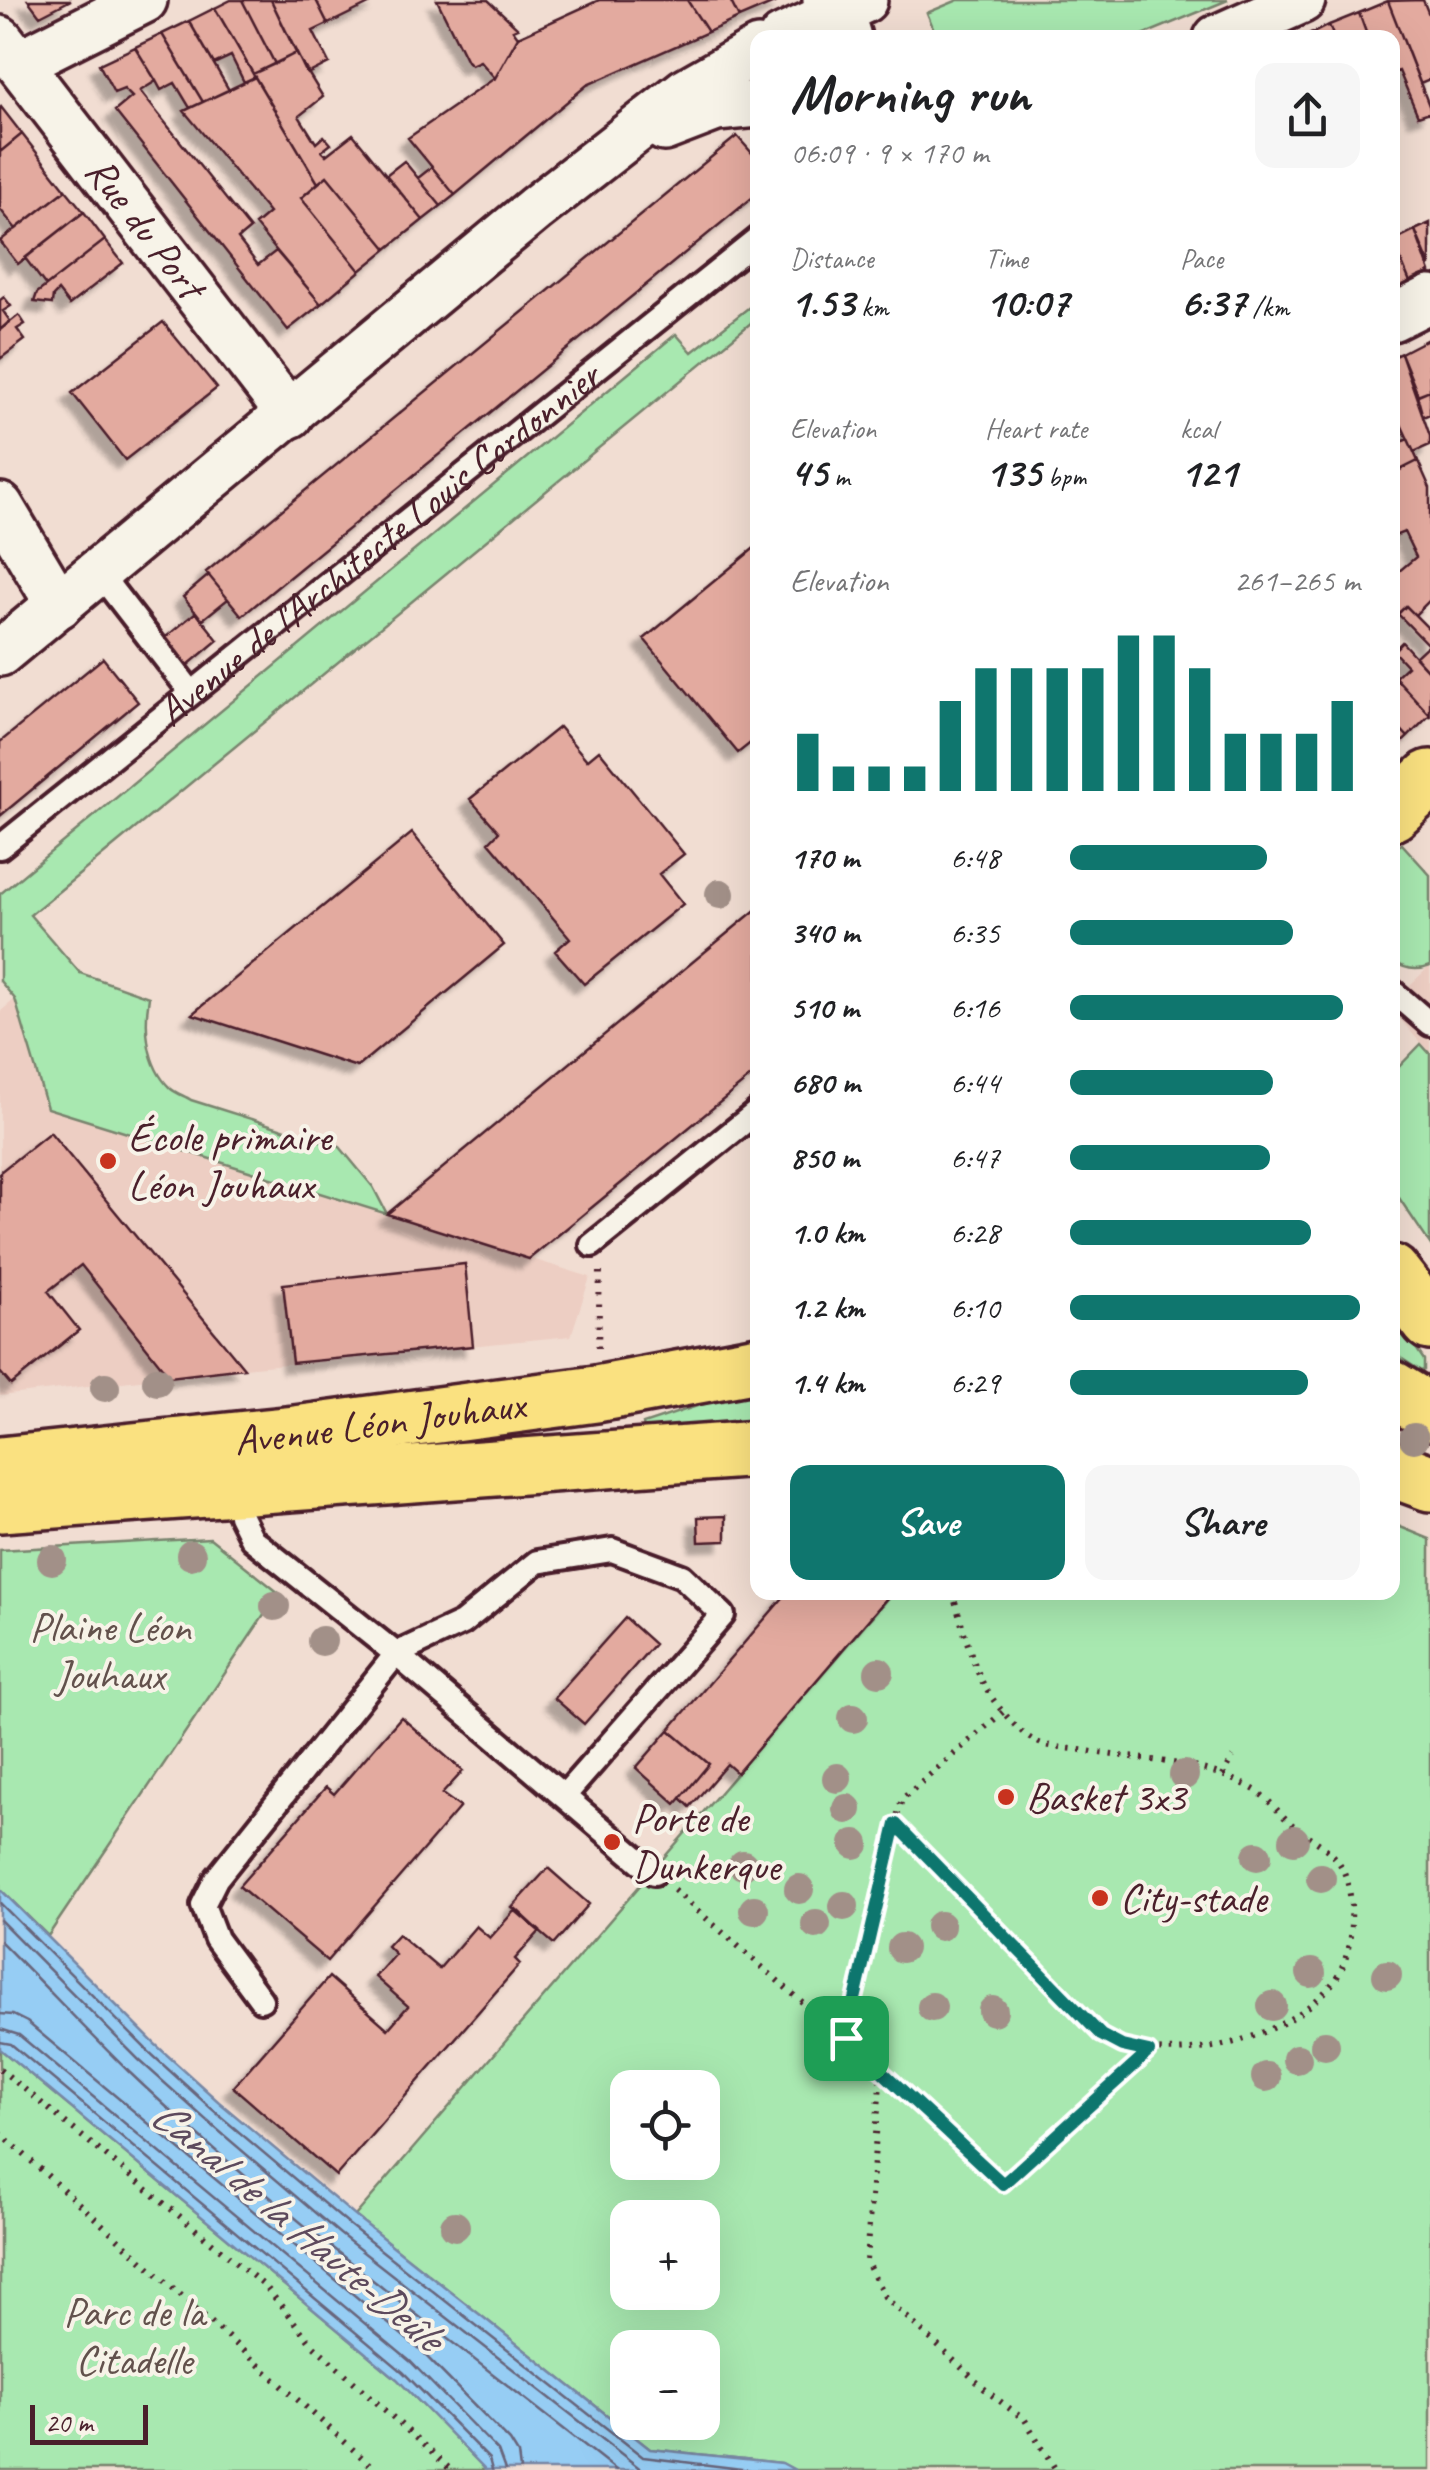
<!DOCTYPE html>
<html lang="en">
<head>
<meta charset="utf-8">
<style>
  body { margin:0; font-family:Caveat,sans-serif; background:#f6f6f6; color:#202124; height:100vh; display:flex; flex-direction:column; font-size:38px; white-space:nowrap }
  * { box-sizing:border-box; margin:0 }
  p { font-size:32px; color:#757577 }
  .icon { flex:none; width:55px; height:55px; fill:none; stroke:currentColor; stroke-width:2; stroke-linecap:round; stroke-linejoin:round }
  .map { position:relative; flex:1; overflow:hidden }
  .drawer { position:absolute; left:750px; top:30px; width:650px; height:1570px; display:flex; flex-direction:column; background:#fff; border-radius:20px; box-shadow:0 10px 40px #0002 }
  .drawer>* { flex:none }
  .buttons { position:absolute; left:610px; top:2070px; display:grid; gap:20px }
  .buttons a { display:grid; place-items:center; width:110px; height:110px; border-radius:20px; background:#fff; box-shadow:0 10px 40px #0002; font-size:50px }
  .scale { position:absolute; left:30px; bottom:25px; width:118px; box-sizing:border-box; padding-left:10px; border:5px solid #4a1f2b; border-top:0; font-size:28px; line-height:35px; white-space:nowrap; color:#4a1f2b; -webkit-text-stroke:8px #f7f3e8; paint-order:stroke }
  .pin { position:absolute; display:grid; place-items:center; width:85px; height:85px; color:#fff; margin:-42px; border-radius:20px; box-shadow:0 5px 15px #0006 }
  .round { display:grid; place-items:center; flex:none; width:105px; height:105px; border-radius:20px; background:#f6f6f6 }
  .head { display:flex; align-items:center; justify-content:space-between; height:170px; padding:0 40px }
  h1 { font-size:55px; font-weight:800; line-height:75px }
  .stats { display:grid; grid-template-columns:repeat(3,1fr); gap:15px; height:170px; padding:10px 40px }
  .stats div { display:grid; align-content:center }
  .stats b { font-size:42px; font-weight:800 }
  .stats small { font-size:28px; font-weight:400 }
  .stats p { font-size:28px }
  .chart { height:280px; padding:20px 40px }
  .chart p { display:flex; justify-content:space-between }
  .chart svg { width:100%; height:180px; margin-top:10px; stroke:#0f766e; stroke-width:6 }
  .primary-button { display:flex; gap:20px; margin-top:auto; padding:20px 40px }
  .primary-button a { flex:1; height:115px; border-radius:20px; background:#0f766e; color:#fff; font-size:40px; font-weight:800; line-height:115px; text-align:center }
  .primary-button a+a { background:#f6f6f6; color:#202124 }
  ul { padding:0 40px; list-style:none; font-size:32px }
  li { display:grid; grid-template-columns:160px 120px 1fr; align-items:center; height:75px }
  li i { height:25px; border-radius:12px; background:#0f766e }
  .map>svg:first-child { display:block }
  .built { fill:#edcec3 }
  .green { fill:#a8e8b0; stroke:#79846e; stroke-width:2.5; fill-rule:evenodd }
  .water { fill:#96cdf4; stroke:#7887a4; stroke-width:2.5 }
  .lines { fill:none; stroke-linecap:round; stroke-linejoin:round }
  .shore { stroke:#68657b; stroke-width:2.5 }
  .building { fill:#e3aa9f; stroke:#4a1f2b; stroke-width:2.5; filter:url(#shadow) }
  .lane-casing { stroke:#4a1f2b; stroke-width:30 }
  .street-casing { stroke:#4a1f2b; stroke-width:52 }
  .secondary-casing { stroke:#4a1f2b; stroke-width:62 }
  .primary-casing { stroke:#4a1f2b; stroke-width:62 }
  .path { stroke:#4a1f2b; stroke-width:6; stroke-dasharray:2.5 8; stroke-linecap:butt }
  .lane { stroke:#f7f3e8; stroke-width:22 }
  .street { stroke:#f7f3e8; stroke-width:45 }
  .secondary { stroke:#f7f3e8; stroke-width:55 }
  .primary { stroke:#fae180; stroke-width:55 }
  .tree { fill:#a29088 }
  .route-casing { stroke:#fff; stroke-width:20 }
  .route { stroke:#0f766e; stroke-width:12 }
  .poi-dot { fill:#c8321e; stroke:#f7f3e8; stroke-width:4 }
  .labels { text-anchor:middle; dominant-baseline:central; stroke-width:8; stroke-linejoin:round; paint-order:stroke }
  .street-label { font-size:42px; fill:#4a1f2b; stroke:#f7f3e8 }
  .poi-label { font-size:42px; fill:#4a1f2b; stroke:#f7f3e8; text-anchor:start }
  .park-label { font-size:42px; fill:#62514c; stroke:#f7f3e8 }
  .water-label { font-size:45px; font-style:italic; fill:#5d4a5d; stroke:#f7f3e8 }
</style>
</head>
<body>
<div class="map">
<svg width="1430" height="2470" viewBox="0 0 1430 2470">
  <defs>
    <filter id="shadow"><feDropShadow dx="-9" dy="9" stdDeviation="2.5" flood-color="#0004"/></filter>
  </defs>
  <rect width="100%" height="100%" fill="#f1ddd2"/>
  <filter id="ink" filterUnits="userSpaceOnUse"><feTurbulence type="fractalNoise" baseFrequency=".01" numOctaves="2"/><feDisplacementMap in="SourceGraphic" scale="20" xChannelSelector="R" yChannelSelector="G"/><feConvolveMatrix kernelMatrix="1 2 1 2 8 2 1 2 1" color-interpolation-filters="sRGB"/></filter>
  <g filter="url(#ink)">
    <path class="built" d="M 1430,966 L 1430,1054 L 1393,1011 L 1392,1002 Z
      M 15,999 L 47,1108 L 590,1277 L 571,1336 L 244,1368 L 0,1396 L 0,1012 Z"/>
    <path class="green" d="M 958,0 L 1228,0 L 1138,37 L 937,37 L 927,13 Z
      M 757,301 L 757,318 L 30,915 L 80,973 L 149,997 C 144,1027 146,1065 170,1088 C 175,1093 185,1096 191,1100 L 340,1147 L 373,1187 L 387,1214 L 47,1108 L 15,999 L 0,981 L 0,894 L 676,334 L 692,352 Z
      M 1402,844 L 1430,875 L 1430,966 C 1416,972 1404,969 1393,961 L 1393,849 Z
      M 1421,1044 L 1430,1054 L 1430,1244 L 1393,1189 L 1393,1073 Z
      M 1392,1312 L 1424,1360 L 1424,1370 L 1421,1371 L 1393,1353 Z
      M 757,1390 L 757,1428 L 645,1435 L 643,1424 L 700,1405 Z
      M 1393,1524 L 1430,1539 L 1430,2470 L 795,2470 L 781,2463 L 650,2449 L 355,2216 L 892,1593 L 1392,1592 ZM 628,2088 L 702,2088 L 702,2162 L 628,2162 ZM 628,2218 L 702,2218 L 702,2292 L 628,2292 ZM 628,2348 L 702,2348 L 702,2422 L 628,2422 Z
      M 210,1538 L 279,1593 L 48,1936 L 0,1889 L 0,1550 Z
      M 0,2049 L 397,2379 L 486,2470 L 0,2470 Z"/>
    <path class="water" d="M 0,1889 L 155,2044 L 219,2102 L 355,2216 L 650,2449 L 782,2463 L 795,2470 L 486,2470 L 397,2379 L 0,2049 Z"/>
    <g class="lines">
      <path class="shore" d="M 0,1903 L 148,2051 L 213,2110 L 348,2224 L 643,2457 L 750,2470
        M 0,1920 L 139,2060 L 205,2119 L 340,2234 L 642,2470
        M 0,1941 C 43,1984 85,2029 128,2071 C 280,2216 452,2340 616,2470
        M 0,2014 L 13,2015 L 27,2022 L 420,2350 L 510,2441 L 518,2454 L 520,2470
        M 0,2029 L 19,2035 L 411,2362 L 498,2451 L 505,2470
        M 0,2042 L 11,2044 L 403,2372 L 489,2459 L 492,2470"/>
    </g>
    <path class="building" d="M 28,0 L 71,0 L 40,16 Z
      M 231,0 L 242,0 L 275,64 L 253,74 L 215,8 Z
      M 242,0 L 271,0 L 296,53 L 275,64 Z
      M 271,0 L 316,0 L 328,24 L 313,31 L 329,63 L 307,74 Z
      M 316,0 L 377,0 L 328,24 Z
      M 437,0 L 488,0 L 518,28 L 513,30 L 518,37 L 495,78 L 480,61 L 471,65 L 467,61 Z
      M 599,0 L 687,0 L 708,32 L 587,85 L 455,195 L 408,138 L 495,78 L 518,37 Z
      M 687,0 L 730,0 L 739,18 L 708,32 Z
      M 730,0 L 781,0 L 739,18 Z
      M 1423,0 L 1430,17 L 1430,79 L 1420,83 L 1388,1 Z
      M 1388,1 L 1430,108 L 1430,112 L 1418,116 L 1399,71 L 1392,73 L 1392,38 L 1368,38 L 1359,13 Z
      M 215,8 L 255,77 L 244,82 L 231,56 L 214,64 L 189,21 Z
      M 1359,13 L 1368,38 L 1334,38 L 1329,25 Z
      M 189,21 L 229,90 L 203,102 L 162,34 Z
      M 1329,25 L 1334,38 L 1300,38 L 1313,33 Z
      M 162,34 L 203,102 L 190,108 L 175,83 L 161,90 L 156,81 L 135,47 Z
      M 135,47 L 156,81 L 140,91 L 250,229 L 238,239 L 258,265 L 276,251 L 321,304 L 288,330 L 115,111 L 132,97 L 124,89 L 114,93 L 99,64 Z
      M 296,53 L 323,97 L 299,116 L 316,143 L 324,136 L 331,144 L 322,151 L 326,155 L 353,134 L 423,220 L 387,249 L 327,176 L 318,183 L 253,74 Z
      M 255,77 L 318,183 L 301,198 L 360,271 L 321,304 L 255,225 L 269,213 L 184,111 Z
      M 1,107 L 22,134 L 0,152 L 0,108 Z
      M 22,134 L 66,190 L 16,229 L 0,209 L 0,152 Z
      M 737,136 L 758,160 L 758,193 L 242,616 L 228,599 L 202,620 L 183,597 L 209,575 L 206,572 Z
      M 737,136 L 758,160 L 758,193 L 242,616 L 206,572 Z
      M 404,161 L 441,206 L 423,220 L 386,175 Z
      M 432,167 L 455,195 L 441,206 L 418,178 Z
      M 327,176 L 387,249 L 360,271 L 301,198 Z
      M 66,190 L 84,212 L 18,264 L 0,241 Z
      M 84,212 L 105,240 L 46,286 L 25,258 Z
      M 1430,223 L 1430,266 L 1415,230 Z
      M 1415,230 L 1430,272 L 1410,282 L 1393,241 Z
      M 1392,239 L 1410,282 L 1392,291 Z
      M 105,240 L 123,263 L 69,305 L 58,291 L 53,296 L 52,304 L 34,302 L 37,293 Z
      M 4,297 L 11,306 L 3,311 L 10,321 L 0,330 L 0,300 Z
      M 19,315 L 25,324 L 17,329 L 25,340 L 0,359 L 0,330 Z
      M 163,322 L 217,388 L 125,460 L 72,393 Z
      M 1428,339 L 1430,390 L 1418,395 L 1401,353 Z
      M 1401,353 L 1430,436 L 1430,445 L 1414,452 L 1392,405 L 1392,357 Z
      M 1430,390 L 1430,414 L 1423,417 L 1417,395 Z
      M 1408,439 L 1418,461 L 1394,473 L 1392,447 Z
      M 1418,461 L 1430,488 L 1430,600 L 1415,615 L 1406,606 L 1392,619 L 1392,577 L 1416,557 L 1404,532 L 1392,537 L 1392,474 Z
      M 758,545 L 758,737 L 738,753 L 644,639 Z
      M 1406,606 L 1430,630 L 1430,673 L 1415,657 L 1428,645 L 1398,614 Z
      M 196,612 L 218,640 L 182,670 L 159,643 Z
      M 1402,642 L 1430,673 L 1430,715 L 1395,677 L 1407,666 L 1393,651 Z
      M 103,658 L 138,702 L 0,816 L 0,742 Z
      M 1392,675 L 1430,715 L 1408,737 L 1392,720 Z
      M 1392,720 L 1408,737 L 1392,752 Z
      M 559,727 L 587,760 L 599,750 L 684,854 L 659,874 L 683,904 L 584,984 L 555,951 L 570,938 L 489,842 L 499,832 L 470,799 Z
      M 412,833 L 504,945 L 357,1067 L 192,1014 Z
      M 758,908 L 758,1071 L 529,1259 L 387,1214 Z
      M 50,1132 L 244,1368 L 170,1377 L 81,1265 L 48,1291 L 79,1330 L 11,1385 L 0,1372 L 0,1172 Z
      M 465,1264 L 473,1346 L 292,1363 L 283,1284 Z
      M 726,1516 L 726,1541 L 699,1542 L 698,1517 Z
      M 788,1592 L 892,1592 L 737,1773 L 727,1764 L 690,1807 L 681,1798 L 709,1764 L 669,1730 Z
      M 625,1618 L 654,1644 L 584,1724 L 554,1698 Z
      M 401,1717 L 463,1771 L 442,1794 L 460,1807 L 327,1961 L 239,1886 L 326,1787 L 334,1794 Z
      M 669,1730 L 709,1764 L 676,1804 L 636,1768 Z
      M 548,1868 L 589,1904 L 554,1944 L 512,1908 Z
      M 516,1909 L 540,1931 L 515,1959 L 520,1964 L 336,2176 L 233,2087 L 329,1977 L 388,2029 L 408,2006 L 375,1977 L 395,1954 L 387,1946 L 398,1934 L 439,1969 L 476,1926 L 490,1938 Z"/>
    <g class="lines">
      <defs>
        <g id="lane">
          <path d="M 99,573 L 191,692"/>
          <path id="s1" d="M 0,847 L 758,239"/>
          <path d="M 1392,991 L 1430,1024"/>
          <path d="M 592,1245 L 758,1111"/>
          <path d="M 238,1484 L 240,1515 L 252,1539 L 396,1654 L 654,1873"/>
          <path d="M 261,2000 L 216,1939 L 203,1905 L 216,1879 L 396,1654 L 462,1623 L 537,1562 L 612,1550 L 682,1576 L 723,1615 L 564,1796"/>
        </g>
        <g id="street">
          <path d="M 782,38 L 864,0"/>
          <path d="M 1217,38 L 1302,0"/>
          <path id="s2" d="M 0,39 L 290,415"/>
          <path d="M 19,63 L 144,0"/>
          <path d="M 664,128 L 716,108 L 758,104"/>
          <path d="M 1392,318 L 1430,299"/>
          <path d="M 0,506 L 59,605"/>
          <path d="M 0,653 L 535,209 L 686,91 L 758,50"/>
        </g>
        <path id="secondary" d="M 831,0 L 843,38"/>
        <g id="primary">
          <path d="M 1392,813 L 1430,778"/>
          <path d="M 1392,1273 L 1430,1322"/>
          <path d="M 1392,1389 L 1430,1412"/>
          <path id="s3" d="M 0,1465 L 295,1434 L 596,1394 L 758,1364"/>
          <path d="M 1392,1469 L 1430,1483"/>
          <path d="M 0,1504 L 758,1449"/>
        </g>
      </defs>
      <use href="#lane" class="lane-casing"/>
      <use href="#street" class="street-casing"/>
      <use href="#secondary" class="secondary-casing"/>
      <use href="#primary" class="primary-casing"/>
      <path class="path" d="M 598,1348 L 600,1271
        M 952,1592 C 962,1622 972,1667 988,1692 C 996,1705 1021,1735 1035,1741 C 1048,1748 1071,1748 1087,1751 C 1144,1761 1203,1760 1255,1790 C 1268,1799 1277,1810 1288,1821 C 1304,1836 1328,1845 1340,1864 C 1350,1881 1352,1904 1351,1923 C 1350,1942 1347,1964 1335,1980 C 1289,2042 1169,2071 1101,2035 L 895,1824 L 902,1799 L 1003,1712
        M 1223,1776 L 1233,1757
        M 674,1890 L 881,2071 L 866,2261 L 885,2297 L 989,2393 L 1025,2420 L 1056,2470
        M 846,2038 L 895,1825
        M 0,2069 L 266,2287 L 311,2343 L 451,2470
        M 882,2072 L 1003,2184 L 1149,2052
        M 0,2133 L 376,2470"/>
      <use href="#lane" class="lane"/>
      <use href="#street" class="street"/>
      <use href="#secondary" class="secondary"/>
      <use href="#primary" class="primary"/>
    </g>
    <g class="tree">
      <circle cx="720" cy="894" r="15"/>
      <circle cx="157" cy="1381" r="15"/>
      <circle cx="105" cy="1387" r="15"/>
      <circle cx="1414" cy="1438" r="15"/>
      <circle cx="191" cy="1555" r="15"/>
      <circle cx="52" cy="1560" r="15"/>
      <circle cx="275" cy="1606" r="15"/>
      <circle cx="322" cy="1641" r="15"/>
      <circle cx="879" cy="1672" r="15"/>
      <circle cx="853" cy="1718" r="15"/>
      <circle cx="1184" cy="1775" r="15"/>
      <circle cx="837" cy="1778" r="15"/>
      <circle cx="847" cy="1809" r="15"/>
      <circle cx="1294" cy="1840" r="15"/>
      <circle cx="855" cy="1844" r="15"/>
      <circle cx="1257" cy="1856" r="15"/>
      <circle cx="743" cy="1865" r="15"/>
      <circle cx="1321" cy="1878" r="15"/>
      <circle cx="799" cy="1889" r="15"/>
      <circle cx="844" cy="1906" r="15"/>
      <circle cx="754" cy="1910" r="15"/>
      <circle cx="816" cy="1924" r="15"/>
      <circle cx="940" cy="1926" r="15"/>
      <circle cx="902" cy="1948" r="15"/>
      <circle cx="1311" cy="1973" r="15"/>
      <circle cx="1387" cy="1975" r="15"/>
      <circle cx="1272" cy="2006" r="15"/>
      <circle cx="932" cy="2007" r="15"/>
      <circle cx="993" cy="2011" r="15"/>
      <circle cx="1325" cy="2045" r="15"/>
      <circle cx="1297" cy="2059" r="15"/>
      <circle cx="1266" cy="2077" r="15"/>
      <circle cx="455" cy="2226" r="15"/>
    </g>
  </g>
  <g class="lines" filter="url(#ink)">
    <defs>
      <path id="route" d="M 896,1824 L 1101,2035 L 1122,2046 L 1149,2052 L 1003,2184 L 846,2038 Z"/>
    </defs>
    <use href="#route" class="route-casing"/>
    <use href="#route" class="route"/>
  </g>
  <g class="poi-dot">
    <circle cx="108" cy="1161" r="10"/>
    <circle cx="1006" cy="1797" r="10"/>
    <circle cx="612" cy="1842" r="10"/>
    <circle cx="1100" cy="1898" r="10"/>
  </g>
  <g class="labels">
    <g class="street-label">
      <text stroke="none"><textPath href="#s2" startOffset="238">Rue du Port</textPath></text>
      <text stroke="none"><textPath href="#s1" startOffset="485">Avenue de l'Architecte Louis Cordonnier</textPath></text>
      <text stroke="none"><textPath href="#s3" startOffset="382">Avenue Léon Jouhaux</textPath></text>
    </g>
    <g class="poi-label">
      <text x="128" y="1137">École primaire<tspan x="128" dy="48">Léon Jouhaux</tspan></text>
      <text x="1026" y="1797">Basket 3x3</text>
      <text x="632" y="1818">Porte de<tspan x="632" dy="48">Dunkerque</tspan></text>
      <text x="1120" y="1898">City-stade</text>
    </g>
    <g class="park-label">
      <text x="110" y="1627">Plaine Léon<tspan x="110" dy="48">Jouhaux</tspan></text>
      <text x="134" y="2312">Parc de la<tspan x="134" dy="48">Citadelle</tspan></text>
    </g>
    <g class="water-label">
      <text transform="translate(297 2225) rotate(40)">Canal de la Haute-Deûle</text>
    </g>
  </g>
</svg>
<div class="buttons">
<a><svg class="icon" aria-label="locate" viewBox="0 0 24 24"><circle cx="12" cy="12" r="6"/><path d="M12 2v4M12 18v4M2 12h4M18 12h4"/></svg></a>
<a>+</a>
<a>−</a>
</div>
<div class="scale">20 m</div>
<div class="pin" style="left:846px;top:2038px;background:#1e9e55"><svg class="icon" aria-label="arrive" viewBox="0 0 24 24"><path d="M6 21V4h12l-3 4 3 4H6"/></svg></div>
<section class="drawer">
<div class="head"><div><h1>Morning run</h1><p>06:09 · 9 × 170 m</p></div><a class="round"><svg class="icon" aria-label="share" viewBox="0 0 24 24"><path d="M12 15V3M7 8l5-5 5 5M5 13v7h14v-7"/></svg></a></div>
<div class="stats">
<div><p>Distance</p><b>1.53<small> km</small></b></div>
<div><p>Time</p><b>10:07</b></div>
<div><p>Pace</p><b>6:37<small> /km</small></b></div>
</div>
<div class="stats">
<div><p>Elevation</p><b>45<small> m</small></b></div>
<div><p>Heart rate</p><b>135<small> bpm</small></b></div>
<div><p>kcal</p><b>121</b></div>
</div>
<div class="chart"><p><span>Elevation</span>261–265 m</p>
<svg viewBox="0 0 160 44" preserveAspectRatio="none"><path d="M5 44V30M15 44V38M25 44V38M35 44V38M45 44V22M55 44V14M65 44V14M75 44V14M85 44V14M95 44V6M105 44V6M115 44V14M125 44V30M135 44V30M145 44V30M155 44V22"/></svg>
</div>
<ul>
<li><b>170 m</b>6:48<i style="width:68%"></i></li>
<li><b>340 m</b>6:35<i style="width:77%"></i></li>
<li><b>510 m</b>6:16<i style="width:94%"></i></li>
<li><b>680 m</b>6:44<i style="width:70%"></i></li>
<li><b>850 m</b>6:47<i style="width:69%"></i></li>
<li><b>1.0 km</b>6:28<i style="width:83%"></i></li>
<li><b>1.2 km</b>6:10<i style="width:100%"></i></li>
<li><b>1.4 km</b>6:29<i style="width:82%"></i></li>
</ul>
<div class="primary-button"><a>Save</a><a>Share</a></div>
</section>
</div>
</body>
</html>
